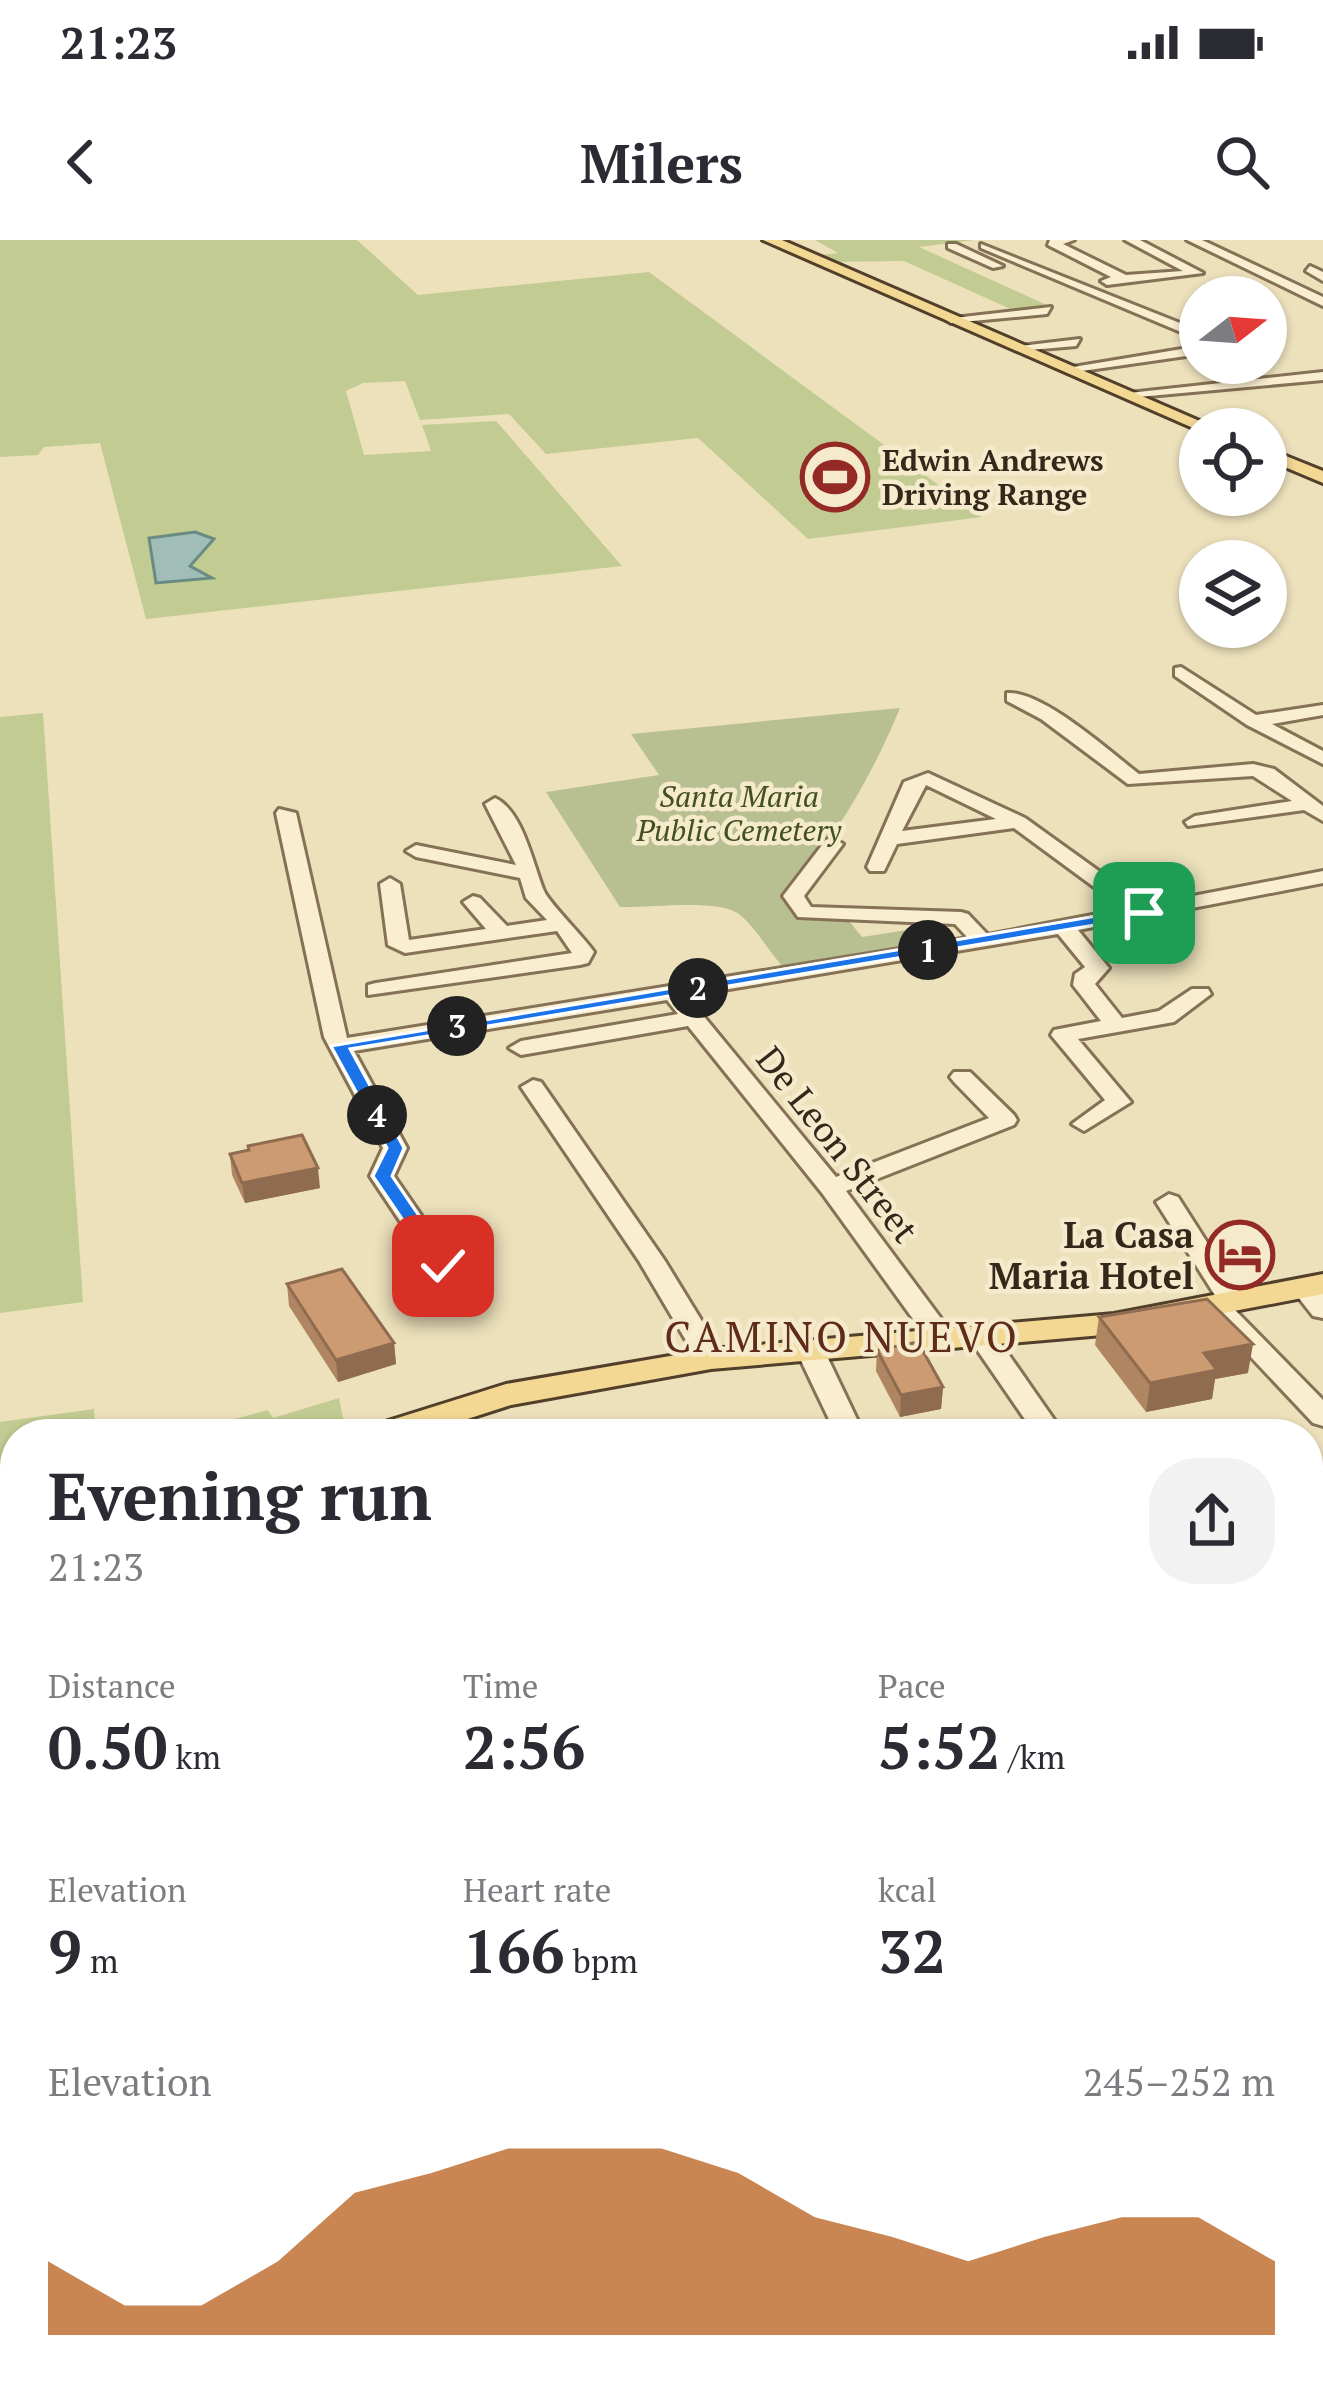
<!DOCTYPE html>
<html lang="en">
<head>
<meta charset="utf-8">
<style>
  body { margin:0; font-family:"PT Serif",serif; background:#f2f2f3; color:#2b2b33; height:100vh; display:flex; flex-direction:column; font-size:45px; white-space:nowrap }
  * { box-sizing:border-box; margin:0 }
  p { font-size:39px; color:#7c7c81 }
  .icon { flex:none; width:66px; height:66px; fill:none; stroke:currentColor; stroke-width:2; stroke-linecap:round; stroke-linejoin:round }
  .map { position:relative; flex:1; overflow:hidden }
  .details { position:absolute; left:0px; top:1179px; width:1323px; height:975px; display:flex; flex-direction:column; background:#fff; border-radius:48px 48px 0 0; box-shadow:0 3px 9px #0004 }
  .details>* { flex:none }
  .needle { width:78px; rotate:73deg }
  .buttons { position:absolute; left:1179px; top:36px; display:grid; gap:24px }
  .buttons a { display:grid; place-items:center; width:108px; height:108px; border-radius:50%; background:#fff; box-shadow:0 3px 9px #0004; font-size:60px }
  .pin { position:absolute; display:grid; place-items:center; width:102px; height:102px; color:#fff; margin:-51px; border-radius:24px; box-shadow:0 6px 18px #0006 }
  .km { position:absolute; width:60px; height:60px; margin:-30px; border-radius:50%; background:#222; color:#fff; font-size:33px; line-height:60px; text-align:center }
  .round { display:grid; place-items:center; flex:none; width:126px; height:126px; border-radius:48px; background:#f2f2f3 }
  .head { display:flex; align-items:center; justify-content:space-between; height:204px; padding:0 48px }
  h1 { font-size:66px; font-weight:800; line-height:90px }
  .figures { display:grid; grid-template-columns:repeat(3,1fr); gap:18px; height:204px; padding:12px 48px }
  .figures div { display:grid; align-content:center }
  .figures b { font-size:60px; font-weight:800 }
  .figures small { font-size:33px; font-weight:400 }
  .figures p { font-size:33px }
  .chart { height:336px; padding:24px 48px }
  .chart p { display:flex; justify-content:space-between }
  .chart svg { width:100%; height:216px; margin-top:12px; fill:#b45309; opacity:.7 }
  .status { display:flex; justify-content:space-between; align-items:center; height:84px; padding:0 60px; background:#fff; direction:ltr }
  .status svg { height:33px; fill:currentColor }
  header { display:flex; justify-content:space-between; align-items:center; height:156px; padding:0 48px; background:#fff; font-size:54px; font-weight:800 }
  .map>svg:first-child { display:block }
  .green { fill:#c2cb91 }
  .cemetery { fill:#b8bf91 }
  .water { fill:#a0beb7; stroke:#688c84; stroke-width:3 }
  .lines { fill:none; stroke-linecap:round; stroke-linejoin:round }
  .river { fill:#a0beb7; fill-rule:evenodd }
  .minor-casing { stroke:#857156; stroke-width:6 }
  .major-casing { stroke:#523f2b; stroke-width:6 }
  .minor { fill:#f9eecf; fill-rule:evenodd }
  .major { fill:#f2d893; fill-rule:evenodd }
  .wall { fill:#af8562 }
  .shaded-wall { fill:#8f6c50 }
  .building { fill:#cc9b72; stroke:#8f6c50; stroke-width:3 }
  .route { fill:#1a73e8; stroke:#fff; stroke-width:3 }
  .labels { text-anchor:middle; dominant-baseline:central; stroke-width:9; stroke-linejoin:round; paint-order:stroke }
  .far-poi-label { font-size:30px; font-weight:bold; fill:#34281b; stroke:#f5ebcc; text-anchor:start }
  .far-park-label { font-size:30px; font-style:italic; fill:#435021; stroke:#f5ebcc }
  .street-label { font-size:36px; fill:#34281b; stroke:#f5ebcc }
  .poi-label { font-size:36px; font-weight:bold; fill:#34281b; stroke:#f5ebcc; text-anchor:end }
  .quarter-label { font-size:42px; letter-spacing:3px; fill:#602c1a; stroke:#f5ebcc }
</style>
</head>
<body>
<div class="status"><b>21:23</b><svg viewBox="0 0 49 12"><path d="M0 12V9h3v3zM5 12V6h3v6zM10 12V3h3v9zM15 12V0h3v12zM26 1h20v11H26zM47 4h2v5h-2z"/></svg></div>
<header><svg class="icon" aria-label="back" viewBox="0 0 24 24"><path d="M15 5l-7 7 7 7"/></svg>Milers<svg class="icon" aria-label="search" viewBox="0 0 24 24"><circle cx="10" cy="10" r="6"/><path d="M15 15l6 6"/></svg></header>
<div class="map">
<svg width="1323" height="2153" viewBox="0 0 1323 2153">
  <rect width="100%" height="100%" fill="#ede1bc"/>
  <path class="green" d="M 0,0 L 357,0 L 418,55 L 649,32 L 982,277 L 808,299 L 698,198 L 546,214 L 509,174 L 420,180 L 405,141 L 363,143 L 346,151 L 364,215 L 431,211 L 422,185 L 496,181 L 622,326 L 146,379 L 100,203 L 44,207 L 38,215 L 0,217 Z
    M 815,0 L 974,0 L 919,7 L 1049,66 L 1015,71 L 904,21 L 825,22 L 814,16 L 838,13 Z
    M 43,473 L 83,1062 L 0,1073 L 0,477 Z
    M 339,1158 L 345,1187 L 335,1194 L 180,1194 L 268,1170 L 273,1178 Z
    M 94,1169 L 96,1194 L 15,1194 L 15,1418 L 0,1423 L 0,1182 Z"/>
  <path class="cemetery" d="M 900,468 C 871,538 836,597 787,655 L 803,674 L 845,676 L 862,697 L 933,686 L 942,699 L 782,726 C 768,710 756,688 740,675 C 721,658 649,668 620,667 L 546,552 L 659,535 L 631,494 Z"/>
  <path class="water" d="M 195,292 L 214,299 L 190,326 L 212,338 L 156,343 L 149,298 Z"/>
  <g class="lines">
    <path class="river" d="M 1323,1249 L 1323,1277 L 1308,1281 L 1308,1253 Z
      M 15,1513 L 15,1547 L 0,1551 L 0,1517 Z"/>
    <defs>
      <path id="minor" d="M 1050,0 L 1074,0 L 1063,4 L 1126,35 L 1183,31 L 1125,0 L 1140,0 L 1203,33 L 1107,45 L 1101,41 L 1111,37 L 1048,5 Z
        M 1187,0 L 1202,0 L 1323,57 L 1323,66 Z
        M 948,4 L 956,4 L 1003,26 L 993,28 L 948,8 Z
        M 981,4 L 1200,91 L 1200,100 L 981,8 Z
        M 1310,26 L 1323,32 L 1323,41 L 1306,31 Z
        M 1051,67 L 1047,74 L 951,83 L 945,79 Z
        M 1080,99 L 1076,106 L 1018,111 L 1012,107 Z
        M 1200,106 L 1200,114 L 1068,133 L 1061,129 Z
        M 1323,132 L 1323,140 L 1127,158 L 1120,154 Z
        M 1181,427 L 1256,475 L 1323,465 L 1323,475 L 1272,484 L 1323,511 L 1323,524 L 1247,485 L 1175,436 L 1175,428 Z
        M 1007,453 C 1042,450 1110,512 1139,534 L 1253,524 L 1274,529 L 1323,566 L 1323,581 L 1304,570 L 1188,586 L 1185,582 L 1195,576 L 1292,561 L 1253,536 L 1128,544 L 1041,479 L 1007,461 Z
        M 928,533 L 1025,578 L 1146,665 L 1323,631 L 1323,643 L 1078,690 L 1109,728 L 1095,744 L 1122,778 L 1159,771 L 1192,749 L 1208,749 L 1211,754 L 1174,782 L 1078,799 L 1131,862 L 1084,891 L 1072,884 L 1105,860 L 1051,795 L 1054,790 L 1101,781 L 1073,745 L 1075,734 L 1085,727 L 1058,694 L 687,756 L 836,937 L 989,878 L 954,842 L 950,837 L 954,832 L 970,832 L 1014,875 L 1017,880 L 1014,885 L 846,951 L 954,1096 L 958,1102 L 954,1108 L 934,1108 L 822,953 L 688,786 L 521,815 L 509,808 L 521,801 L 678,774 L 667,760 L 354,811 L 407,908 L 394,936 L 456,1026 L 443,1034 L 434,1032 L 370,936 L 383,908 L 324,797 L 276,573 L 279,569 L 296,573 L 347,798 L 968,698 L 955,684 L 798,677 L 783,656 L 826,600 L 833,598 L 843,604 L 804,656 L 811,667 L 961,672 L 968,674 L 988,695 L 1124,669 L 1014,588 L 897,604 L 884,631 L 870,631 L 867,627 L 904,542 ZM 926,545 L 996,579 L 902,591 Z
        M 495,558 C 523,571 533,625 544,651 C 550,664 583,696 594,712 L 588,723 L 580,725 L 368,755 L 368,745 L 376,743 L 572,713 L 557,691 L 405,713 L 388,705 L 380,644 L 390,638 L 400,644 L 409,700 L 486,689 L 463,662 L 473,656 L 480,658 L 507,686 L 547,680 L 526,658 L 520,638 L 416,617 L 406,611 L 416,605 L 516,625 L 485,564 Z
        M 533,840 L 541,842 L 665,1021 L 725,1119 L 721,1125 L 711,1128 L 697,1119 L 639,1021 L 521,847 Z
        M 1169,954 L 1178,957 L 1245,1062 L 1234,1069 L 1323,1160 L 1323,1186 L 1313,1183 L 1202,1065 L 1216,1057 L 1156,962 Z
        M 1304,1040 L 1313,1042 L 1323,1053 L 1323,1078 L 1313,1076 L 1291,1048 Z
        M 983,1090 L 993,1092 L 1064,1194 L 1035,1194 L 969,1098 Z
        M 810,1102 L 824,1110 L 864,1194 L 836,1194 L 796,1110 Z
        M 1308,1606 L 1323,1614 L 1323,1655 L 1308,1647 Z
        M 646,2139 L 736,2139 L 730,2153 L 652,2153 Z
        M 851,2139 L 894,2139 L 900,2153 L 857,2153 Z"/>
      <path id="major" d="M 763,0 L 782,0 L 1218,189 L 1200,191 Z
        M 1266,208 L 1323,231 L 1323,243 L 1266,219 Z
        M 1323,1034 L 1323,1054 L 1114,1094 L 711,1129 L 511,1165 L 421,1194 L 366,1194 L 372,1186 L 506,1144 L 711,1109 L 1114,1074 Z
        M 15,1445 L 15,1475 L 0,1480 L 0,1449 Z"/>
    </defs>
    <use href="#minor" class="minor-casing"/>
    <use href="#major" class="major-casing"/>
    <use href="#minor" class="minor"/>
    <use href="#major" class="major"/>
  </g>
  <path class="wall" d="M 248,906 L 320,948 L 245,963 L 232,935 L 230,914 L 248,910 Z
    M 287,1044 L 394,1103 L 396,1124 L 338,1142 L 289,1066 Z
    M 1099,1077 L 1248,1133 L 1215,1139 L 1212,1159 L 1146,1172 L 1095,1105 Z
    M 877,1110 L 943,1147 L 941,1169 L 900,1177 L 876,1131 Z"/>
  <path class="shaded-wall" d="M 318,928 L 320,948 L 245,963 L 242,943 Z
    M 394,1103 L 396,1124 L 338,1142 L 336,1120 Z
    M 1253,1104 L 1248,1133 L 1215,1139 L 1212,1159 L 1146,1172 L 1150,1143 L 1204,1113 Z
    M 943,1147 L 941,1169 L 900,1177 L 901,1155 Z"/>
  <path class="building" d="M 302,895 L 318,928 L 242,943 L 230,914 L 249,910 L 248,906 Z
    M 342,1029 L 394,1103 L 336,1120 L 287,1044 Z
    M 1207,1059 L 1253,1104 L 1204,1113 L 1217,1130 L 1150,1143 L 1099,1077 Z
    M 918,1102 L 943,1147 L 901,1155 L 877,1110 Z"/>
  <path class="route" d="M 1144,668 L 1149,669 L 1149,676 L 350,809 L 404,908 L 392,936 L 453,1026 L 443,1032 L 437,1030 L 373,936 L 387,908 L 331,806 Z"/>
  <defs>
    <symbol id="stadium-ring" viewBox="-11 -11 22 22"><circle r="9.5" fill="#f5ebcc" stroke="#942a26" stroke-width="1.5"/><path d="M0-5a6.5 5 0 1 0 0 10a6.5 5 0 1 0 0-10ZM-3.5-1.8h7v3.6h-7Z" fill="#942a26"/></symbol>
    <symbol id="hotel-ring" viewBox="-11 -11 22 22"><circle r="9.5" fill="#f5ebcc" stroke="#942a26" stroke-width="1.5"/><path d="M-6-4.5h1.5V1H6V5H4.5V3h-9V5H-6ZM-4 0a1.8 1.8 0 1 1 3.6 0ZM.5 0V-2.5h3Q6-2.5 6 0Z" fill="#942a26"/></symbol>
  </defs>
  <g fill-rule="evenodd">
    <use href="#stadium-ring" x="797" y="199" width="76" height="76"/>
    <use href="#hotel-ring" x="1202" y="977" width="76" height="76"/>
  </g>
  <g class="labels">
    <g class="far-poi-label">
      <text x="882" y="220">Edwin Andrews<tspan x="882" dy="34">Driving Range</tspan></text>
    </g>
    <g class="far-park-label">
      <text x="739" y="556">Santa Maria<tspan x="739" dy="34">Public Cemetery</tspan></text>
    </g>
    <g class="street-label">
      <text transform="translate(838 904) rotate(52)">De Leon Street</text>
    </g>
    <g class="poi-label">
      <text x="1194" y="994">La Casa<tspan x="1194" dy="41">Maria Hotel</tspan></text>
    </g>
    <g class="quarter-label">
      <text x="842" y="1096">CAMINO NUEVO</text>
    </g>
  </g>
</svg>
<div class="buttons">
<a><svg class="needle" viewBox="-14 -14 28 28"><path d="M0-13l5 13h-10z" fill="#e53935"/><path d="M0 13l5-13h-10z" fill="#7c7c81"/></svg></a>
<a><svg class="icon" aria-label="locate" viewBox="0 0 24 24"><circle cx="12" cy="12" r="6"/><path d="M12 2v4M12 18v4M2 12h4M18 12h4"/></svg></a>
<a><svg class="icon" aria-label="layers" viewBox="0 0 24 24"><path d="M12 4l9 5-9 5-9-5zM3 14l9 5 9-5"/></svg></a>
</div>
<div class="pin" style="left:1144px;top:673px;background:#1e9e55"><svg class="icon" aria-label="arrive" viewBox="0 0 24 24"><path d="M6 21V4h12l-3 4 3 4H6"/></svg></div>
<div class="pin" style="left:443px;top:1026px;background:#d93025"><svg class="icon" aria-label="check" viewBox="0 0 24 24"><path d="M5 12l5 5 9-10"/></svg></div>
<b class="km" style="left:928px;top:710px">1</b>
<b class="km" style="left:698px;top:748px">2</b>
<b class="km" style="left:457px;top:786px">3</b>
<b class="km" style="left:377px;top:875px">4</b>
<section class="details">
<div class="head"><div><h1>Evening run</h1><p>21:23</p></div><a class="round"><svg class="icon" aria-label="share" viewBox="0 0 24 24"><path d="M12 15V3M7 8l5-5 5 5M5 13v7h14v-7"/></svg></a></div>
<div class="figures">
<div><p>Distance</p><b>0.50<small> km</small></b></div>
<div><p>Time</p><b>2:56</b></div>
<div><p>Pace</p><b>5:52<small> /km</small></b></div>
</div>
<div class="figures">
<div><p>Elevation</p><b>9<small> m</small></b></div>
<div><p>Heart rate</p><b>166<small> bpm</small></b></div>
<div><p>kcal</p><b>32</b></div>
</div>
<div class="chart"><p><span>Elevation</span>245–252 m</p>
<svg viewBox="0 0 160 44" preserveAspectRatio="none"><path d="M0 44V29L10 38L20 38L30 29L40 15L50 11L60 6L70 6L80 6L90 11L100 20L110 24L120 29L130 24L140 20L150 20L160 29V44z"/></svg>
</div>
</section>
</div>
</body>
</html>
